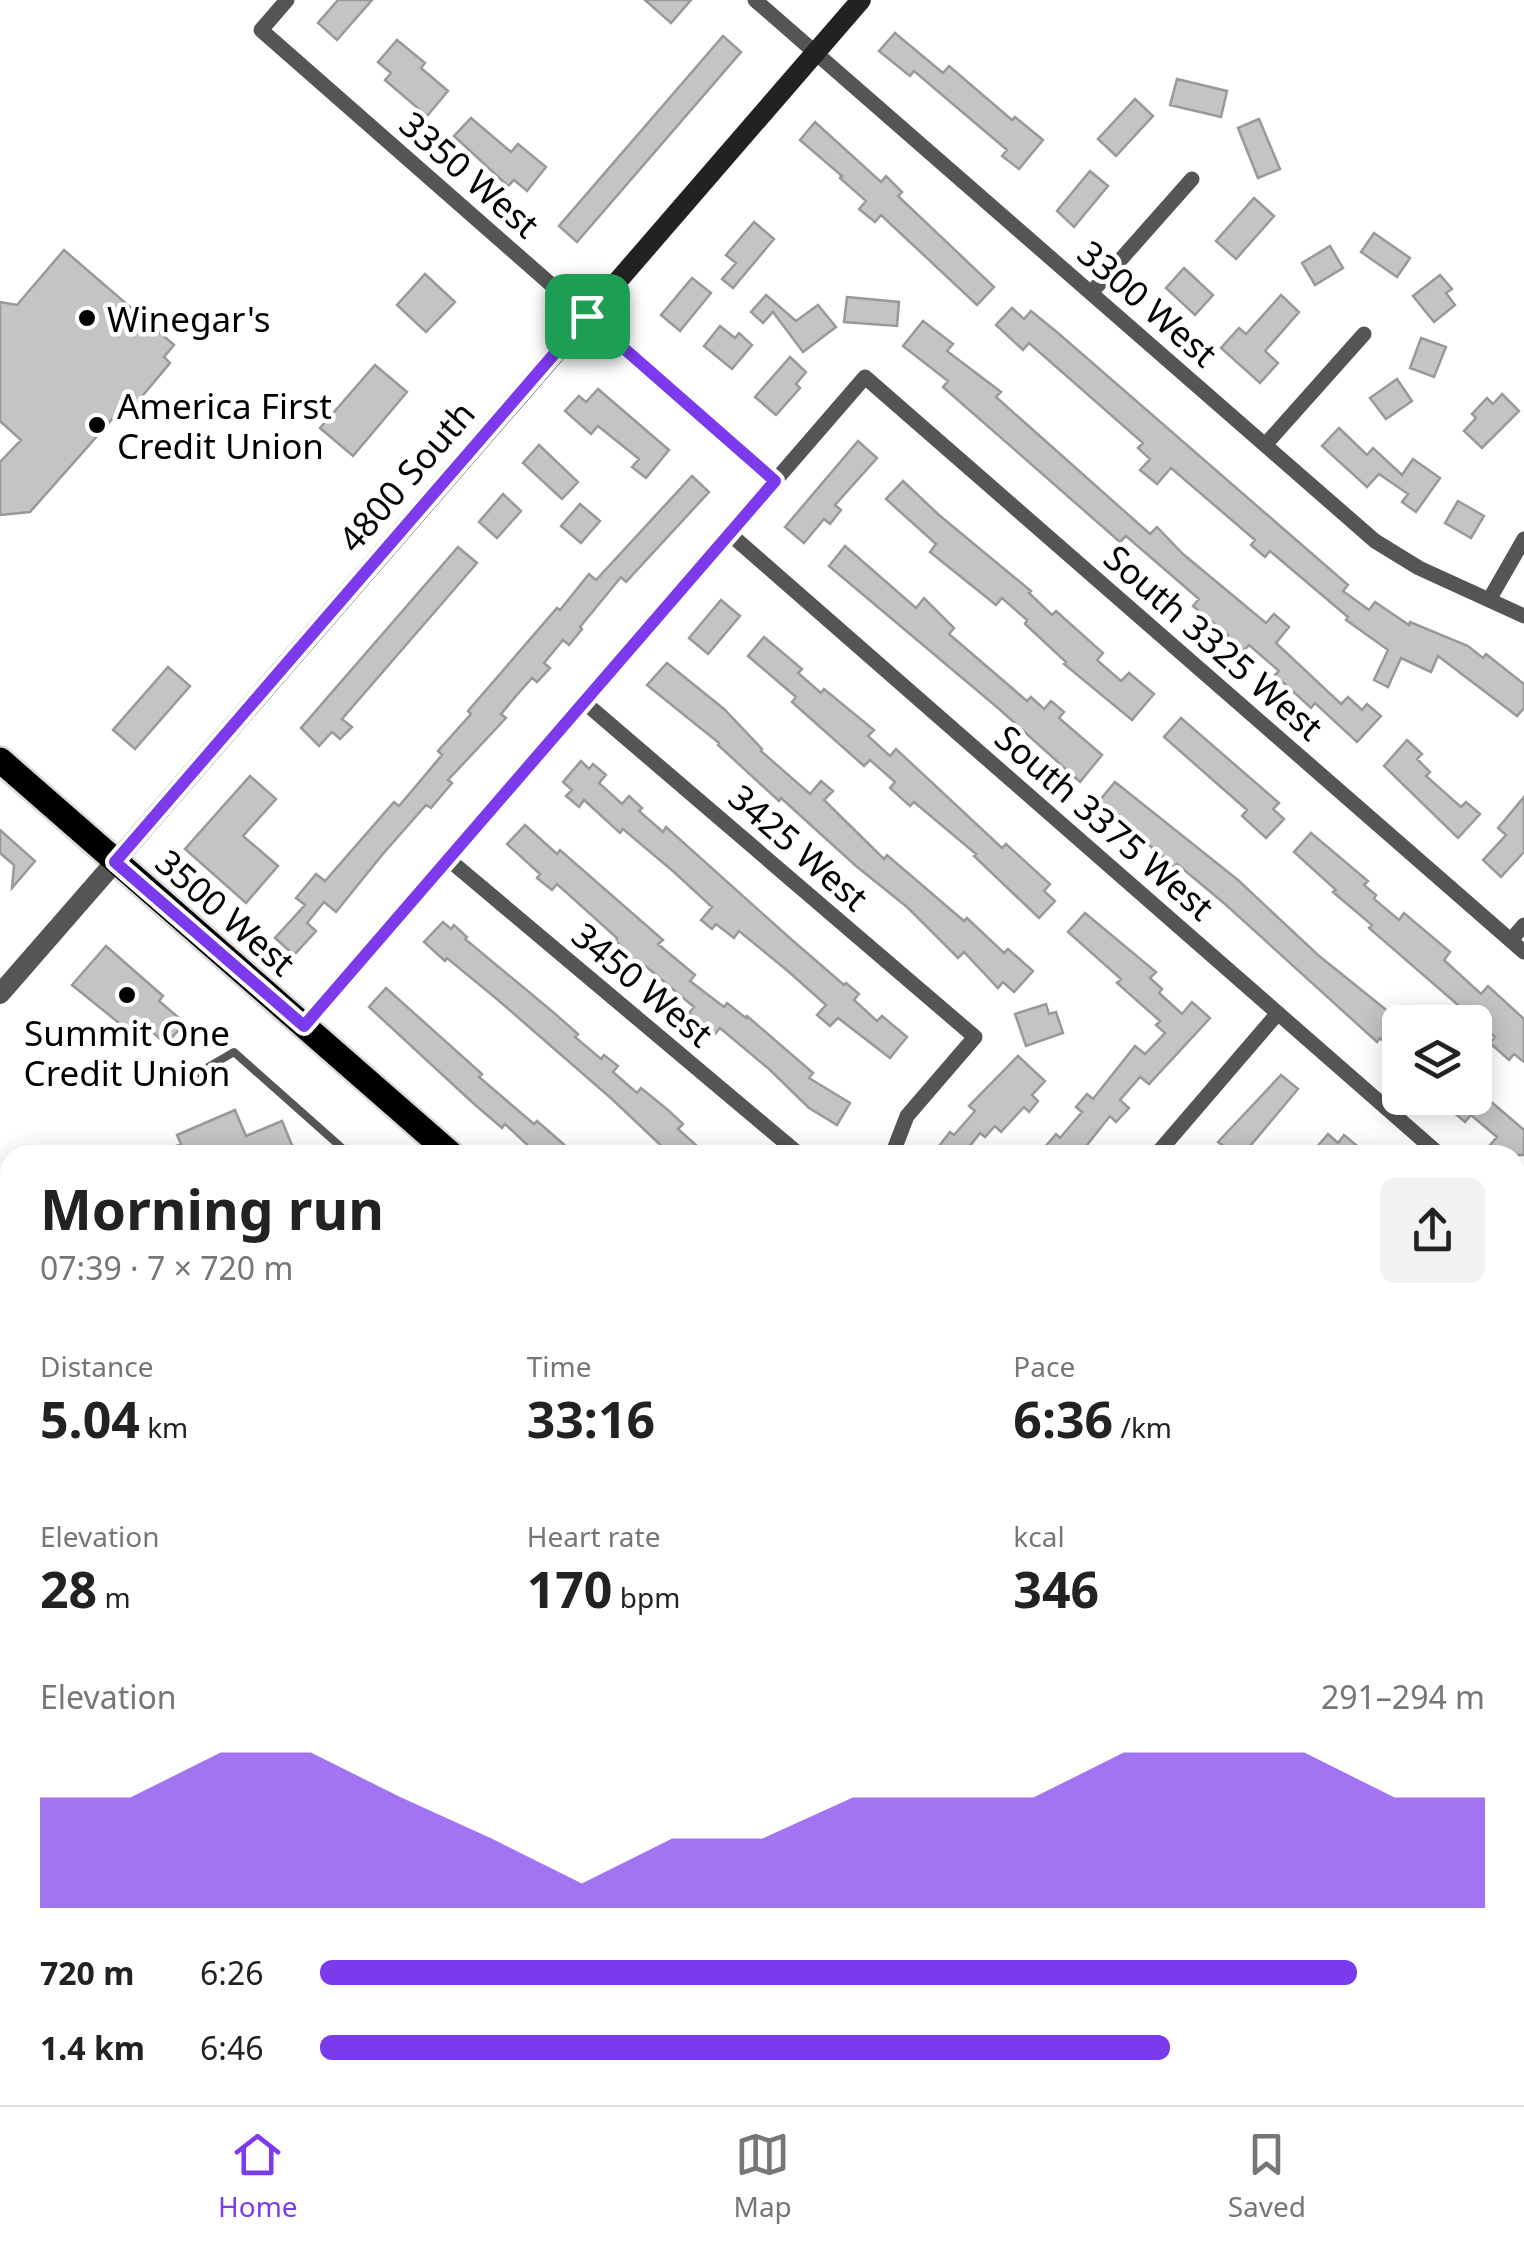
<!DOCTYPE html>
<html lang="en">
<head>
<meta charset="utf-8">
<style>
  body { margin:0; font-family:"Noto Sans",sans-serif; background:#f2f2f2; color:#222; height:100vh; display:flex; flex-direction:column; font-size:38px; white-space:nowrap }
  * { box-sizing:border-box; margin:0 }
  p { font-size:32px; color:#767676 }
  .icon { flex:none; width:55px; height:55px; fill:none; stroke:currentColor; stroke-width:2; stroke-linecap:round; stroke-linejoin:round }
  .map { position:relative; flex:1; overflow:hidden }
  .side { position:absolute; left:0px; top:1145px; width:1525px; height:960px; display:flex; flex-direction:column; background:#fff; border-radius:30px 30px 0 0; box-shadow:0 5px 25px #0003 }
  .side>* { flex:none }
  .fabs { position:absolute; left:1382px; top:1005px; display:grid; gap:20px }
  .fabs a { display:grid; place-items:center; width:110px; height:110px; border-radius:15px; background:#fff; box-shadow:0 5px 25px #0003; font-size:50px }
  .pin { position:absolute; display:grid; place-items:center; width:85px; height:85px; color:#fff; margin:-42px; border-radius:20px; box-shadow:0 5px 15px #0006 }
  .round { display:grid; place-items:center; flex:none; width:105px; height:105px; border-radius:15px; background:#f2f2f2 }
  .overview { display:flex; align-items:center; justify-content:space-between; height:170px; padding:0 40px }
  h1 { font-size:55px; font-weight:700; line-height:75px }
  .metrics { display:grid; grid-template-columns:repeat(3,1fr); gap:15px; height:170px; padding:10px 40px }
  .metrics div { display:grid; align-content:center }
  .metrics b { font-size:50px; font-weight:700 }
  .metrics small { font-size:28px; font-weight:400 }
  .metrics p { font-size:28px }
  .chart { height:280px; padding:20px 40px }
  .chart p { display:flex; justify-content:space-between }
  .chart svg { width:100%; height:180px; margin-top:10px; fill:#7c3aed; opacity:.7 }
  ul { padding:0 40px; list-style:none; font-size:32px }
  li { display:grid; grid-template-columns:160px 120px 1fr; align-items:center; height:75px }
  li i { height:25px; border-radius:12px; background:#7c3aed }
  .menu { display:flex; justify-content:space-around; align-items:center; height:140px; border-top:2px solid #e0e0e0; background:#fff; font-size:28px; color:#767676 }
  .menu a { display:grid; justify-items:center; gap:5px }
  .menu .current { color:#7c3aed }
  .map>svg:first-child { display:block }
  .green { fill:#dcdcdc }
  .building { fill:#c4c4c4; stroke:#999; stroke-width:2.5 }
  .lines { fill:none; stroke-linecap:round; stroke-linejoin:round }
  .primary-casing { stroke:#dbdbdb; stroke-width:30 }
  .service { stroke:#555; stroke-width:8 }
  .minor { stroke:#555; stroke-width:15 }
  .tertiary { stroke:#555; stroke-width:20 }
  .secondary { stroke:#222; stroke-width:20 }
  .primary { stroke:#000; stroke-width:25 }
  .route-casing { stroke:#fff; stroke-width:20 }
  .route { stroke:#7c3aed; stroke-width:12 }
  .poi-dot { fill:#000; stroke:#fff; stroke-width:4 }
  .labels { text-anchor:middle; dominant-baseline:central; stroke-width:9; stroke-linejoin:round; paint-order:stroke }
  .street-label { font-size:35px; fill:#000; stroke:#fff }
  .poi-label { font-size:35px; fill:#000; stroke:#fff; text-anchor:start }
</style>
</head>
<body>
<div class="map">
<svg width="1524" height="2105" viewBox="0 0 1524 2105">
  <rect width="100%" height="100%" fill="#fff"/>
  <path class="green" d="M 10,1617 L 10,1833 L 0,1719 L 0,1629 Z
    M 660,2095 L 859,2095 L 865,2105 L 651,2105 Z"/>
  <path class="building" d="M 338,0 L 372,0 L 337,40 L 318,23 Z
    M 645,0 L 691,0 L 671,23 Z
    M 895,33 L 943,73 L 949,66 L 1012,120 L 1015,117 L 1043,140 L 1019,169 L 1002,156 L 1007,150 L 914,71 L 910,76 L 879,51 Z
    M 723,36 L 741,52 L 577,242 L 559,226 Z
    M 397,40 L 425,63 L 421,68 L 448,91 L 427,116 L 385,80 L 391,73 L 378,62 Z
    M 1177,79 L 1227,91 L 1221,117 L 1170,105 Z
    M 1135,99 L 1153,116 L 1116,156 L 1098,139 Z
    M 471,118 L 511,152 L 518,144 L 546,167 L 527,191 L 514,180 L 508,186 L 454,136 Z
    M 1259,119 L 1280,169 L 1258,178 L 1238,128 Z
    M 815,122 L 881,182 L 886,176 L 902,192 L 898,196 L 994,287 L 977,305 L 881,215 L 875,222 L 859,209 L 866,201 L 840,178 L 842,176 L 800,140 Z
    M 1090,171 L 1108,186 L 1074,227 L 1057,211 Z
    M 1254,198 L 1274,216 L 1236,259 L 1216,241 Z
    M 754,222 L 774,239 L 733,288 L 722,279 L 736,263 L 726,255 Z
    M 1374,233 L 1410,258 L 1397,277 L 1361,252 Z
    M 1330,246 L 1343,268 L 1315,285 L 1302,263 Z
    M 64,250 L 174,345 L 164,357 L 170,363 L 128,413 L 122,408 L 30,512 L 0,515 L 0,462 L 21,440 L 0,421 L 0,302 L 17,305 Z
    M 1184,268 L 1213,295 L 1195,315 L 1166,288 Z
    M 425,274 L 455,302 L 426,332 L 397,305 Z
    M 1440,275 L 1452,289 L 1446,293 L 1455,305 L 1434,322 L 1413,296 Z
    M 692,278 L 711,293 L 680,331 L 661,315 Z
    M 766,295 L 796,321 L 818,305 L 836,327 L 803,352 L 773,312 L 763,323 L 751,312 Z
    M 1281,295 L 1299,312 L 1265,351 L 1278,363 L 1260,383 L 1221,348 L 1239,328 L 1246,334 Z
    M 847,297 L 899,302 L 897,326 L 844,322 Z
    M 1012,308 L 1024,319 L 1031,311 L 1058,333 L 1348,585 L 1343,591 L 1369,610 L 1375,602 L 1409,625 L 1410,622 L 1468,646 L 1483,658 L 1486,654 L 1524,684 L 1524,708 L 1517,716 L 1438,656 L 1431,672 L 1401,658 L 1388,687 L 1374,680 L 1388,650 L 1346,620 L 1348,617 L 1270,551 L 1265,557 L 1251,545 L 1255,540 L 1171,468 L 1157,484 L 1140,470 L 1150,459 L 1138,448 L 1143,443 L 1029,343 L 1023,350 L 996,325 Z
    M 923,321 L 953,344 L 947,351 L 1001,392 L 996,397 L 1150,534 L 1157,527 L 1183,554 L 1266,623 L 1274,614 L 1289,627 L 1276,643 L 1341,704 L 1348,697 L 1362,710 L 1367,704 L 1381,716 L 1357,742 L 1315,703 L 1311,708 L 1275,675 L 1279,671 L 1249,645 L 1241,653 L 1224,639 L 1228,635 L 1193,606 L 1199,599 L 1126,536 L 1120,542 L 943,387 L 948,381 L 903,346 Z
    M 720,326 L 735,338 L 739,333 L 752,345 L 732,369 L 704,346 Z
    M 1421,338 L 1446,347 L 1434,377 L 1410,368 Z
    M 790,357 L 806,372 L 796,384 L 800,388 L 776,415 L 755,397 Z
    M 375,365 L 407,392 L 353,456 L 320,428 Z
    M 1397,379 L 1412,401 L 1386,419 L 1370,398 Z
    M 598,389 L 669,450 L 646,478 L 632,467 L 639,459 L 598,426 L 591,434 L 565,411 L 579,396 L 586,402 Z
    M 1502,394 L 1519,411 L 1482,448 L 1464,431 L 1476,418 L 1472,414 L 1487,398 L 1493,404 Z
    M 1339,428 L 1367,455 L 1373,448 L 1402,475 L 1413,459 L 1440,478 L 1416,512 L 1402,502 L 1408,494 L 1379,474 L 1367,487 L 1322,446 Z
    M 858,441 L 877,458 L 835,505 L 841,510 L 830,524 L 824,519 L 804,543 L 785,527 Z
    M 539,445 L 578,482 L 562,499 L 523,463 Z
    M 692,476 L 709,492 L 626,582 L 621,577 L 580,627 L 582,629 L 569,645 L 563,640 L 544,663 L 550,668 L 537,682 L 532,678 L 516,696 L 501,714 L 506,718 L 448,780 L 452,783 L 431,808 L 426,805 L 382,855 L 336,912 L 324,902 L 307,923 L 316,931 L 294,955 L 275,938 L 305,905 L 296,898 L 316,874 L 325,881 L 394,802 L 399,806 L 442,755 L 438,751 L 471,714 L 468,711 L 557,608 L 560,610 L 589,574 L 596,580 Z
    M 903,481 L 939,515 L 1031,591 L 1029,593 L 1052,615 L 1056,611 L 1103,653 L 1097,660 L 1121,681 L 1129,673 L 1154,694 L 1132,720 L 1064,664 L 1066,662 L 1025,624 L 1027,620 L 1002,598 L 996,605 L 930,552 L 936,544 L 886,499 Z
    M 503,494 L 521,511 L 497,538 L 479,522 Z
    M 1458,501 L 1484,516 L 1471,538 L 1445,523 Z
    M 580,504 L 600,521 L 581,543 L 561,526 Z
    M 845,546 L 916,608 L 924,598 L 954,628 L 949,634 L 1027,701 L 1031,697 L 1044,709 L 1051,701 L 1064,712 L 1059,718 L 1102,755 L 1080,782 L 998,708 L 829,566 Z
    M 458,547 L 477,563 L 342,719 L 352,727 L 340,739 L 332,732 L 319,746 L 301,728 Z
    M 721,600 L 740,616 L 708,654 L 689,638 Z
    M 764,637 L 802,669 L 798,673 L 821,693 L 824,689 L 874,730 L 868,736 L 890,756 L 896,749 L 1002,848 L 1006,844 L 1050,884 L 1044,891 L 1055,901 L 1039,918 L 974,856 L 976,854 L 914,802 L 910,806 L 890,788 L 895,782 L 870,760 L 864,766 L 792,702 L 796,697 L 748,656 Z
    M 667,663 L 724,709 L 762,749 L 761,751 L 810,794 L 821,781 L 833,791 L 824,800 L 884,859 L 887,855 L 964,921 L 967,918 L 1004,953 L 1008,949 L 1033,971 L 1014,992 L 1003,982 L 998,988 L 964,952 L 958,958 L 907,907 L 856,866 L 781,798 L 779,801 L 718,745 L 719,743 L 647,685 Z
    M 168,667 L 190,686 L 135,749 L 113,730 Z
    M 1181,718 L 1279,803 L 1273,809 L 1284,819 L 1266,838 L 1242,816 L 1247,810 L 1164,737 Z
    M 1407,740 L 1422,754 L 1417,759 L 1430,772 L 1426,776 L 1461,807 L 1466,802 L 1480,814 L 1458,838 L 1384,766 Z
    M 581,761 L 589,769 L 593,764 L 606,775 L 599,783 L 622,804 L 629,796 L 642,808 L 639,811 L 663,832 L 666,827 L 792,940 L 844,985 L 846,983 L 859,994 L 854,1000 L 877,1021 L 882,1016 L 907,1037 L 890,1058 L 838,1018 L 830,1026 L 817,1015 L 826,1005 L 789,972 L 739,931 L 734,938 L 716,924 L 712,929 L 701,920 L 712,907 L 674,872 L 623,829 L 620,833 L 584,800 L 579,807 L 566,796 L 572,790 L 563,782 Z
    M 250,776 L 276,799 L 243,836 L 278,866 L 246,903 L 185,849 Z
    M 1115,782 L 1238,880 L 1318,955 L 1400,1021 L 1400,1056 L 1380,1038 L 1377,1042 L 1225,904 L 1177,864 L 1174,867 L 1099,801 Z
    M 1524,797 L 1524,852 L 1501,877 L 1483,860 L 1506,835 L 1498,828 Z
    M 525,825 L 557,854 L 560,850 L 663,940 L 658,944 L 695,975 L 690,981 L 724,1007 L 727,1003 L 746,1018 L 747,1016 L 813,1073 L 809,1078 L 850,1103 L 837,1125 L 809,1108 L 769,1069 L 720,1028 L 715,1034 L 689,1013 L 694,1007 L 642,963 L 637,967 L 623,954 L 626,951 L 615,940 L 617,938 L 557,884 L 552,890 L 537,878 L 540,874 L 507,844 Z
    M 0,830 L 35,861 L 12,888 L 14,865 L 0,853 Z
    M 1311,833 L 1368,881 L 1364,885 L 1376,895 L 1374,899 L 1399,920 L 1404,913 L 1450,952 L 1444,960 L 1481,994 L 1488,986 L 1524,1019 L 1524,1062 L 1514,1054 L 1509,1060 L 1490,1043 L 1495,1037 L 1369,928 L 1372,925 L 1333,892 L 1336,890 L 1294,852 Z
    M 1085,913 L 1156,972 L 1150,978 L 1162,989 L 1159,993 L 1182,1014 L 1192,1002 L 1210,1018 L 1149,1084 L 1140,1077 L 1120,1100 L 1129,1108 L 1116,1122 L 1110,1116 L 1079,1155 L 1053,1155 L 1044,1148 L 1056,1134 L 1060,1138 L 1082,1112 L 1076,1107 L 1087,1094 L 1093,1099 L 1135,1046 L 1145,1054 L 1165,1033 L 1156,1025 L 1160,1021 L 1117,983 L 1121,979 L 1068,932 Z
    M 443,922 L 451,929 L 454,925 L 467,937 L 465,939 L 553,1012 L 578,1034 L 575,1037 L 601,1059 L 604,1055 L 618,1066 L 613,1072 L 637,1093 L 641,1088 L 668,1110 L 683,1124 L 678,1129 L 707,1155 L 671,1155 L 613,1100 L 498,1000 L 447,958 L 445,961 L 424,942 Z
    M 106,946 L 163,996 L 159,1001 L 185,1023 L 166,1044 L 140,1021 L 130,1032 L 72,985 Z
    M 386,988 L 482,1074 L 479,1077 L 534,1124 L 537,1121 L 576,1155 L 538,1155 L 505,1124 L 502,1128 L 473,1103 L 369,1007 Z
    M 1046,1004 L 1049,1014 L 1056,1012 L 1063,1033 L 1026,1046 L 1015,1014 Z
    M 1018,1056 L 1045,1081 L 1032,1095 L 1038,1101 L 1029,1112 L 1024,1107 L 1001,1132 L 995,1126 L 985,1137 L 980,1133 L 963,1155 L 932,1155 L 950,1132 L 954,1135 L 975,1111 L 969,1106 Z
    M 1281,1075 L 1298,1089 L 1251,1145 L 1262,1155 L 1218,1155 L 1225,1147 L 1218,1142 Z
    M 1475,1088 L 1524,1130 L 1524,1155 L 1502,1155 L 1490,1145 L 1497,1137 L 1471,1115 L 1465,1122 L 1451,1110 L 1461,1098 L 1475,1098 Z
    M 235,1110 L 246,1136 L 282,1121 L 296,1155 L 156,1155 L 181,1144 L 177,1135 Z
    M 1328,1134 L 1338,1143 L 1344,1135 L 1368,1155 L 1310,1155 Z"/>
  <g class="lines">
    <defs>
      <path id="primary" d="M 0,760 L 452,1155
        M 1515,2080 L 1524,2088"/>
    </defs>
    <use href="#primary" class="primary-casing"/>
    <path class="service" d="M 186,1080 L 234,1052 L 350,1155
      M 0,1345 L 10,1341"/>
    <path class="minor" d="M 287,0 L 261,30 L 775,481
      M 755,0 L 1375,541 L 1419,568 L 1524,616
      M 1091,293 L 1192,179
      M 1265,445 L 1364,334
      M 730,534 L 1440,1155
      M 1489,600 L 1524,539
      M 584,702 L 975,1037 L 907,1116 L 892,1155
      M 448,859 L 800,1155
      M 1511,940 L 1524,925
      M 303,1026 L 865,377 L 1524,952
      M 1156,1155 L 1278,1013
      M 1515,1221 L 1524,1229
      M 1515,1512 L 1524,1520
      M 1515,1560 L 1524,1549
      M 0,1787 L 10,1786
      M 248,2095 L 253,2105
      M 1032,2095 L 1037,2105"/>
    <path class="tertiary" d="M 0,994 L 115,862
      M 0,1940 L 10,2042
      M 15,2095 L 16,2105"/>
    <path class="secondary" d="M 115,862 L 861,0"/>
    <use href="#primary" class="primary"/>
  </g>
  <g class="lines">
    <defs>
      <path id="route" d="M 587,316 L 775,481 L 304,1026 L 115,862 Z"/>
    </defs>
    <use href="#route" class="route-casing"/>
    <use href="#route" class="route"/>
  </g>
  <g class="poi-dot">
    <circle cx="87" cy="318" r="10"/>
    <circle cx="97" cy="425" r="10"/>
    <circle cx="127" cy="995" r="10"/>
  </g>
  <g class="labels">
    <g class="street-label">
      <text transform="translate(470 174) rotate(41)">3350 West</text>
      <text transform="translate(1148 303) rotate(41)">3300 West</text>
      <text transform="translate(406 476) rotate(-49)">4800 South</text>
      <text transform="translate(1214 642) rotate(41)">South 3325 West</text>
      <text transform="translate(1105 822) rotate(41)">South 3375 West</text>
      <text transform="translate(799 847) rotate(41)">3425 West</text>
      <text transform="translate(226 912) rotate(41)">3500 West</text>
      <text transform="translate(643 984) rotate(40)">3450 West</text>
    </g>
    <g class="poi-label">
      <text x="107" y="318">Winegar's</text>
      <text x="117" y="405">America First<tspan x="117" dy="40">Credit Union</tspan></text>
      <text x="127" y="1032" text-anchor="middle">Summit One<tspan x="127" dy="40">Credit Union</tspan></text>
    </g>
  </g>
</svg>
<div class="fabs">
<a><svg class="icon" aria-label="layers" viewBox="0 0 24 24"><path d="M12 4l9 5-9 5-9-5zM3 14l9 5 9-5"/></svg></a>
</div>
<div class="pin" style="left:587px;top:316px;background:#1e9e55"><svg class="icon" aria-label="arrive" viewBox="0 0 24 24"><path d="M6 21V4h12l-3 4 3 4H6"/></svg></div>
<section class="side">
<div class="overview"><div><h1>Morning run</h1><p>07:39 · 7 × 720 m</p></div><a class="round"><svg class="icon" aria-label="share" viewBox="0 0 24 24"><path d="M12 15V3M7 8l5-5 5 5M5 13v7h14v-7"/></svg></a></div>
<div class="metrics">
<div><p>Distance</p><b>5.04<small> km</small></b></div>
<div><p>Time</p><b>33:16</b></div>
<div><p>Pace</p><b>6:36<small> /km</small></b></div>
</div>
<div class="metrics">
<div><p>Elevation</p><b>28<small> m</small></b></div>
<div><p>Heart rate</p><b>170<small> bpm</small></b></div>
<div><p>kcal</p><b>346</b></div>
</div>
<div class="chart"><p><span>Elevation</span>291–294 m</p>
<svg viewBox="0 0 160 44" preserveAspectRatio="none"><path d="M0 44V17L10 17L20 6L30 6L40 17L50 27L60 38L70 27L80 27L90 17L100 17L110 17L120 6L130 6L140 6L150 17L160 17V44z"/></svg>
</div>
<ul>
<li><b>720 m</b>6:26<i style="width:89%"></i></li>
<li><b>1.4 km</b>6:46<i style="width:73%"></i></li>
</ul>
</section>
</div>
<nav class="menu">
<a class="current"><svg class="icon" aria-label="home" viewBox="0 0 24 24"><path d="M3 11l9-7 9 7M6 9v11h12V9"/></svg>Home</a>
<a><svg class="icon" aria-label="map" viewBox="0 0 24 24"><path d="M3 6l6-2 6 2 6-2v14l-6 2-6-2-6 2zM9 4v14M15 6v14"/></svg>Map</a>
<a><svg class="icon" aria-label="saved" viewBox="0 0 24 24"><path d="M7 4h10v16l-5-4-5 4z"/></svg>Saved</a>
</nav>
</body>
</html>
